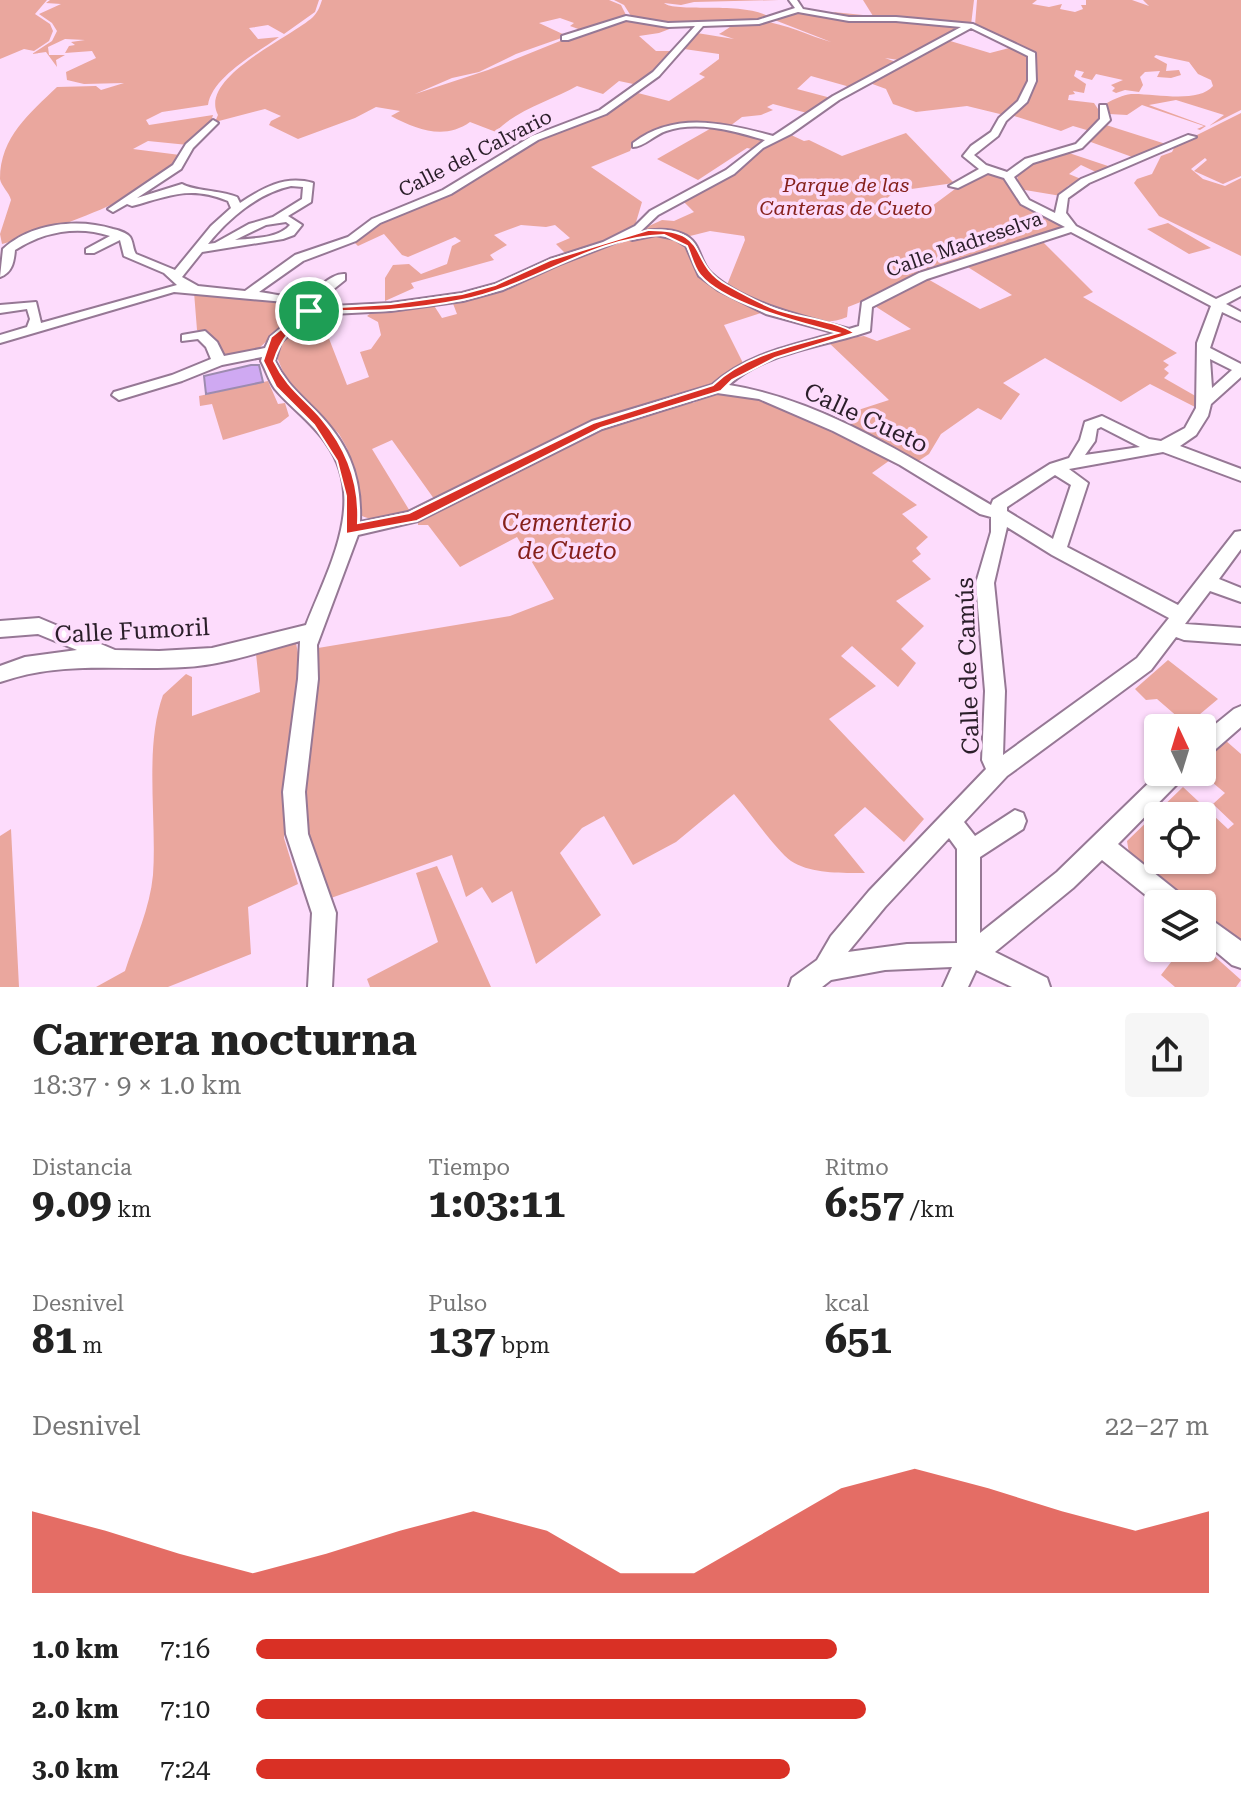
<!DOCTYPE html>
<html lang="es">
<head>
<meta charset="utf-8">
<style>
  body { margin:0; font-family:"Roboto Serif",serif; background:#f6f6f6; color:#222; height:100vh; display:flex; flex-direction:column; font-size:30px; white-space:nowrap }
  * { box-sizing:border-box; margin:0 }
  p { font-size:26px; color:#767676 }
  .icon { flex:none; width:44px; height:44px; fill:none; stroke:currentColor; stroke-width:2; stroke-linecap:round; stroke-linejoin:round }
  .map { position:relative; height:987px; overflow:hidden }
  .details { display:flex; flex-direction:column; background:#fff; flex:1 }
  .details>* { flex:none }
  .needle { width:52px; rotate:356deg }
  .tools { position:absolute; left:1144px; top:714px; display:grid; gap:16px }
  .tools a { display:grid; place-items:center; width:72px; height:72px; border-radius:8px; background:#fff; box-shadow:0 2px 6px #0004; font-size:40px }
  .pin { position:absolute; display:grid; place-items:center; width:68px; height:68px; color:#fff; margin:-34px; border:4px solid #fff; border-radius:50%; box-shadow:0 2px 8px #0007 }
  .round { display:grid; place-items:center; flex:none; width:84px; height:84px; border-radius:8px; background:#f6f6f6 }
  .head { display:flex; align-items:center; justify-content:space-between; height:136px; padding:0 32px }
  h1 { font-size:44px; font-weight:700; line-height:60px }
  .figures { display:grid; grid-template-columns:repeat(3,1fr); gap:12px; height:136px; padding:8px 32px }
  .figures div { display:grid; align-content:center }
  .figures b { font-size:40px; font-weight:700 }
  .figures small { font-size:22px; font-weight:400 }
  .figures p { font-size:22px }
  .chart { height:224px; padding:16px 32px }
  .chart p { display:flex; justify-content:space-between }
  .chart svg { width:100%; height:144px; margin-top:8px; fill:#d93025; opacity:.7 }
  ul { padding:0 32px; list-style:none; font-size:26px }
  li { display:grid; grid-template-columns:128px 96px 1fr; align-items:center; height:60px }
  li i { height:20px; border-radius:10px; background:#d93025 }
  .map>svg:first-child { display:block }
  .green { fill:#eaa79e; fill-rule:evenodd }
  .building { fill:#cfa9f2; stroke:#9d8baf; stroke-width:2 }
  .lines { fill:none; stroke-linecap:round; stroke-linejoin:round }
  .minor-casing { stroke:#967895; stroke-width:4 }
  .minor { fill:#fff; fill-rule:evenodd }
  .route { fill:#d93025; stroke:#fff; stroke-width:2; fill-rule:evenodd }
  .labels { text-anchor:middle; dominant-baseline:central; stroke-width:7; stroke-linejoin:round; paint-order:stroke }
  .far-street-label { font-size:20px; fill:#2a1e29; stroke:#fddcfc }
  .far-park-label { font-size:20px; font-style:italic; fill:#86211c; stroke:#fddcfc }
  .street-label { font-size:24px; fill:#2a1e29; stroke:#fddcfc }
  .park-label { font-size:24px; font-style:italic; fill:#86211c; stroke:#fddcfc }
</style>
</head>
<body>
<div class="map">
<svg width="1241" height="987" viewBox="0 0 1241 987">
  <rect width="100%" height="100%" fill="#fddcfc"/>
  <path class="green" d="M 0,0 L 47,0 L 35,14 L 50,24 L 53,31 L 49,41 L 34,51 L 24,49 L 0,59 Z
    M 50,0 L 319,0 L 315,12 L 284,34 L 268,25 L 249,28 L 258,39 L 279,37 C 257,53 212,77 208,105 L 162,112 L 146,120 L 149,125 L 213,115 L 210,125 L 188,145 L 148,141 L 133,149 L 180,155 C 164,193 43,233 2,244 L 0,234 L 11,200 C 9,192 1,186 0,179 C 0,137 30,113 57,87 L 96,86 L 101,90 L 124,83 L 84,84 L 67,80 L 66,72 L 96,58 L 92,51 L 65,53 L 69,46 L 75,45 L 71,42 L 85,40 L 65,39 L 48,47 L 49,55 L 65,55 L 56,60 L 57,67 L 46,52 L 32,54 L 52,41 L 57,31 L 52,23 L 39,14 L 61,4 L 46,3 Z
    M 322,0 L 609,0 L 621,5 L 626,15 L 581,30 L 570,26 L 574,23 L 560,18 L 539,23 L 567,36 L 516,54 L 479,72 L 452,78 L 415,94 L 488,70 L 585,31 L 626,19 L 670,26 L 672,28 L 659,33 L 639,36 L 656,51 L 675,51 L 638,85 L 619,81 L 603,94 L 577,86 C 554,99 512,112 496,132 L 470,122 C 445,140 417,130 391,116 L 400,111 L 376,107 L 355,118 L 298,139 L 269,125 L 271,121 L 281,116 L 265,109 L 215,122 L 218,115 C 198,77 290,38 313,17 C 318,12 320,6 322,0 Z
    M 614,0 L 779,0 L 694,2 L 681,5 L 664,3 C 675,13 745,1 769,17 L 758,21 L 668,24 L 631,16 L 624,5 Z
    M 863,0 L 974,0 L 971,25 L 844,17 L 833,12 L 873,16 Z
    M 977,0 L 1037,0 L 1032,4 L 1049,7 L 1062,4 L 1060,9 L 1075,12 L 1083,9 L 1081,5 L 1086,5 L 1086,0 L 1132,0 L 1149,6 L 1143,0 L 1241,0 L 1241,110 L 1209,126 L 1224,115 L 1176,100 L 1149,105 L 1206,126 L 1200,130 L 1197,129 L 1204,126 L 1142,105 L 1127,115 L 1109,114 L 1107,103 C 1114,99 1123,95 1131,94 C 1153,93 1198,104 1213,86 L 1211,80 L 1198,74 L 1189,62 L 1156,55 L 1154,57 L 1167,64 L 1166,71 L 1179,70 L 1181,75 L 1171,78 L 1157,77 L 1160,71 L 1145,72 L 1140,77 L 1143,85 L 1139,92 L 1125,90 L 1116,93 L 1112,91 L 1115,88 L 1111,85 L 1123,80 L 1096,74 L 1092,80 L 1081,77 L 1084,72 L 1076,70 L 1074,76 L 1086,84 L 1084,93 L 1073,91 L 1075,94 L 1069,95 L 1068,100 L 1094,103 L 1104,118 L 1090,131 L 1073,126 L 1061,131 L 1011,115 C 1031,101 1039,81 1035,56 L 975,25 Z
    M 796,11 C 852,20 908,21 965,26 L 899,60 L 885,58 L 896,62 L 850,87 L 811,76 L 797,89 L 831,98 L 807,113 L 773,104 L 767,107 L 773,110 L 761,115 L 742,117 L 730,126 L 673,126 L 633,144 L 630,151 L 591,167 L 642,202 L 634,229 L 567,255 L 556,244 L 570,238 L 555,225 L 546,227 L 521,225 L 494,235 L 507,245 L 490,255 L 494,260 L 411,283 L 414,288 L 385,301 L 385,278 L 393,265 L 409,264 L 421,274 L 447,264 L 452,246 L 461,241 L 455,237 L 408,257 L 402,255 L 384,234 L 358,246 L 353,241 L 382,220 L 409,210 L 535,140 L 571,127 L 634,92 L 669,101 L 705,77 L 699,74 L 719,59 L 719,54 L 684,49 L 697,33 L 734,39 L 719,34 C 725,31 730,26 736,24 C 765,13 802,34 831,42 L 772,19 Z
    M 947,40 L 990,53 L 1013,47 L 1030,57 C 1028,84 1024,96 1004,115 L 967,106 L 916,112 L 893,104 L 886,89 L 867,82 Z
    M 1241,113 L 1241,176 L 1223,184 L 1194,171 L 1207,160 L 1205,158 L 1191,169 L 1203,179 L 1225,186 L 1241,178 L 1241,256 L 1159,216 L 1134,183 L 1137,179 L 1152,174 L 1161,156 L 1172,152 L 1175,146 Z
    M 1103,124 L 1169,145 L 1135,158 L 1088,141 Z
    M 715,126 L 768,140 L 752,149 L 747,148 L 698,180 L 657,159 Z
    M 906,133 L 954,183 L 890,192 L 891,195 L 886,199 L 902,213 L 920,215 L 955,189 L 991,173 L 1004,179 L 1023,203 L 1064,227 C 1022,244 977,253 934,269 C 905,280 877,296 848,307 L 847,317 C 812,333 758,302 727,285 L 745,240 L 744,236 L 710,231 L 686,237 L 673,232 L 625,237 L 662,220 L 674,221 L 694,212 L 684,202 L 739,168 L 757,150 L 789,134 L 804,141 L 809,140 L 842,156 Z
    M 1066,152 L 1114,168 L 1098,173 L 1081,165 L 1069,174 L 1081,179 L 1068,186 L 1061,196 L 1019,189 L 1017,175 L 1020,167 Z
    M 1168,223 L 1211,248 L 1189,254 L 1147,229 Z
    M 650,234 L 684,242 L 698,274 L 706,281 L 767,311 L 724,325 L 744,365 L 709,387 L 596,421 L 437,503 L 392,440 L 372,449 L 411,513 C 395,517 373,524 359,514 L 355,470 L 347,448 L 339,434 L 287,381 L 276,355 L 284,334 L 321,318 L 347,385 L 369,377 L 360,352 L 371,349 L 381,335 L 378,322 L 367,316 L 371,313 L 433,304 L 442,318 L 457,314 L 452,301 L 569,259 Z
    M 1042,241 L 1093,292 L 1083,297 L 1177,353 L 1163,361 L 1169,365 L 1164,369 L 1169,373 L 1164,378 L 1199,398 L 1195,407 L 1150,384 L 1121,402 L 1045,358 L 1003,383 L 1020,394 L 1001,420 L 978,408 L 941,434 L 929,454 L 917,462 L 848,426 L 847,419 L 852,412 L 889,400 L 827,341 L 864,336 L 877,341 L 911,329 L 870,303 L 926,278 L 980,309 L 1012,295 L 963,264 Z
    M 194,292 L 290,303 L 296,314 L 257,350 L 222,358 L 205,333 L 197,330 Z
    M 268,381 L 278,404 L 285,403 L 289,416 L 280,423 L 223,440 L 212,404 L 200,406 L 199,396 Z
    M 715,393 L 750,393 L 893,458 L 872,473 L 917,505 L 902,514 L 928,537 L 916,548 L 921,554 L 912,561 L 931,579 L 896,601 L 924,626 L 901,649 L 916,663 L 898,687 L 852,646 L 841,656 L 876,686 L 829,719 L 924,819 L 904,842 L 865,807 L 834,835 L 865,873 C 842,873 811,874 791,861 C 775,849 749,811 734,794 L 676,842 L 633,865 L 604,816 L 582,828 L 560,853 L 601,915 L 536,964 L 512,891 L 492,903 L 482,887 L 466,897 L 452,855 L 331,898 L 308,837 L 304,809 L 318,648 L 510,616 L 554,599 L 517,537 L 460,567 L 428,525 L 418,525 L 418,519 L 435,513 L 497,476 L 582,435 L 688,399 L 693,403 Z
    M 296,643 L 299,658 L 284,788 L 284,838 L 298,884 L 248,907 L 251,954 L 168,987 L 96,987 L 125,971 C 135,940 150,908 153,875 C 157,819 144,748 163,695 L 186,674 L 192,677 L 192,716 L 260,692 L 256,654 Z
    M 1168,660 L 1218,699 L 1187,725 L 1157,699 L 1146,700 L 1135,689 Z
    M 1225,740 L 1241,754 L 1241,941 L 1202,910 L 1202,904 L 1194,904 L 1134,858 L 1129,853 L 1127,841 L 1183,787 L 1228,829 L 1234,824 L 1213,804 L 1225,793 L 1200,772 L 1202,761 ZM 1158,816 L 1202,816 L 1202,860 L 1158,860 Z
    M 11,829 L 19,987 L 0,987 L 0,836 Z
    M 437,866 L 491,987 L 370,987 L 367,979 L 438,942 L 416,873 Z
    M 1202,945 L 1241,980 L 1236,987 L 1175,987 L 1161,975 L 1182,948 L 1202,948 Z"/>
  <path class="building" d="M 251,365 L 259,365 L 263,382 L 206,394 L 204,376 Z"/>
  <g class="lines">
    <defs>
      <path id="minor" d="M 789,0 L 797,0 L 803,9 L 849,17 L 896,17 L 973,24 L 1035,53 L 1036,81 L 1027,102 L 1006,121 L 998,136 L 974,155 L 986,165 L 1007,172 L 1025,159 L 1076,144 L 1100,119 L 1100,105 L 1106,105 L 1110,120 L 1082,148 L 1033,163 L 1014,177 L 1029,200 L 1055,213 L 1059,195 L 1081,179 L 1188,135 L 1196,137 L 1089,183 L 1068,198 L 1066,213 L 1076,226 L 1216,299 L 1241,287 L 1241,296 L 1226,304 L 1241,312 L 1241,321 L 1222,312 L 1210,348 L 1241,364 L 1241,377 L 1211,404 L 1208,416 L 1196,435 L 1180,446 L 1241,469 L 1241,481 L 1163,452 L 1069,469 L 1088,483 L 1067,547 L 1178,605 L 1235,532 L 1241,531 L 1241,549 L 1219,579 L 1241,588 L 1241,602 L 1210,591 L 1185,624 L 1241,628 L 1241,644 L 1184,640 L 1176,637 L 1151,670 L 1007,776 L 964,822 L 975,836 L 1015,810 L 1023,813 L 1026,821 L 1023,829 L 980,857 L 980,933 L 1057,872 L 1160,772 L 1185,772 L 1182,779 L 1118,844 L 1183,896 L 1187,904 L 1158,905 L 1102,860 L 1073,888 L 995,952 L 1047,978 L 1050,987 L 1012,987 L 976,970 L 968,987 L 943,987 L 952,967 L 885,970 L 831,980 L 822,987 L 789,987 L 792,978 L 817,960 L 831,936 L 869,891 L 986,769 L 982,760 L 985,691 L 976,583 L 991,532 L 991,517 L 980,514 L 900,465 L 833,431 L 759,399 L 717,393 L 602,429 L 418,521 L 358,535 L 317,645 L 318,679 L 305,792 L 308,834 L 336,913 L 332,987 L 308,987 L 312,913 L 286,834 L 283,792 L 298,679 L 300,641 C 262,651 224,665 185,667 C 119,671 64,660 0,682 L 0,666 L 25,657 L 77,650 L 38,634 L 0,637 L 0,621 L 39,618 L 115,650 L 159,651 L 212,648 L 306,625 C 328,568 368,500 326,443 C 312,422 291,408 275,389 C 269,381 266,370 261,361 L 262,357 L 222,365 L 182,381 L 119,400 L 112,395 L 114,392 L 172,375 L 211,359 L 206,347 L 198,339 L 182,341 L 182,335 L 205,331 L 217,342 L 224,356 L 265,348 L 270,337 L 302,310 L 285,302 L 174,292 L 0,343 L 0,335 L 27,327 L 30,319 L 27,309 L 0,313 L 0,305 L 36,302 L 41,323 L 177,285 L 164,273 L 124,256 L 120,240 L 94,253 L 86,253 L 86,249 L 110,236 C 77,225 43,232 15,250 C 14,262 12,273 0,277 L 3,249 C 31,223 78,218 113,229 C 118,230 127,233 130,237 C 133,241 133,250 136,254 L 175,270 L 211,226 L 231,208 L 228,201 C 190,185 169,196 132,206 L 127,204 L 113,212 L 108,209 L 173,165 L 186,144 L 213,120 L 218,123 L 193,148 L 181,169 L 137,198 L 182,184 C 194,191 219,190 237,197 L 240,203 C 263,188 284,175 313,183 L 311,202 L 288,216 L 302,225 L 294,235 L 283,239 L 202,252 L 182,277 L 198,286 L 245,291 L 295,255 L 348,237 L 372,219 L 443,190 L 532,136 L 600,110 L 653,72 L 695,26 L 668,27 L 626,20 L 568,40 L 562,40 L 562,36 L 626,16 L 668,23 L 758,20 L 795,8 ZM 798,12 L 849,21 L 896,21 L 961,27 L 833,96 L 773,136 C 725,123 675,111 633,143 L 633,147 C 644,147 654,135 666,131 C 697,120 734,131 765,140 L 726,170 L 650,211 L 635,226 L 603,242 L 550,259 L 495,284 L 462,293 L 391,303 L 313,307 L 308,302 L 330,292 L 345,280 L 345,274 C 329,273 316,294 298,297 C 290,298 269,293 259,292 L 303,261 L 356,241 L 380,223 L 451,194 L 538,140 L 606,114 L 659,76 L 703,26 L 759,24 ZM 971,28 L 1028,56 L 1028,81 L 1018,101 L 999,118 L 991,132 L 971,146 L 963,156 L 979,169 L 949,186 L 958,188 L 988,173 L 1004,178 L 1021,204 L 1065,227 L 919,273 L 862,302 L 859,326 L 849,329 C 807,317 744,304 711,273 C 698,261 702,242 683,234 C 669,228 654,229 640,232 L 658,215 L 734,174 L 763,148 L 791,134 L 839,100 ZM 291,186 L 303,187 L 302,199 L 273,217 L 249,224 L 215,243 L 208,244 C 228,219 258,193 291,186 ZM 286,222 L 290,225 C 278,239 252,238 235,240 L 266,225 ZM 1071,232 L 1211,306 L 1197,343 L 1196,408 L 1185,428 L 1161,441 L 1149,439 L 1102,416 L 1085,422 L 1080,440 L 1069,458 L 1050,464 L 993,500 L 991,505 C 909,457 823,400 729,385 C 767,351 823,347 870,331 L 872,307 L 927,279 ZM 656,235 L 675,239 L 686,246 L 699,276 L 718,290 L 766,314 L 836,333 C 791,346 748,353 712,385 L 592,421 L 408,512 L 360,522 C 362,472 346,439 310,405 C 294,389 285,381 275,361 L 281,342 L 312,315 L 391,311 L 463,301 L 503,290 L 558,265 L 627,238 L 632,240 ZM 1210,359 L 1232,370 L 1212,388 ZM 1101,427 L 1140,447 L 1085,455 L 1095,441 L 1097,429 ZM 1055,475 L 1071,485 L 1053,539 L 1007,511 L 1007,507 ZM 1007,527 L 1052,555 L 1169,618 L 1137,658 L 1003,755 L 1005,691 L 994,583 ZM 949,838 L 957,849 L 957,943 L 907,944 L 848,952 L 885,907 Z
        M 1241,706 L 1241,727 L 1209,755 L 1202,758 L 1202,735 L 1234,709 Z
        M 1202,913 L 1241,941 L 1241,968 L 1232,965 L 1202,940 Z"/>
    </defs>
    <use href="#minor" class="minor-casing"/>
    <use href="#minor" class="minor"/>
  </g>
  <path class="route" d="M 648,230 C 713,229 686,262 727,285 C 743,294 761,304 778,310 C 802,318 834,320 855,333 L 775,358 L 732,380 L 721,391 L 601,428 L 417,521 L 346,534 L 346,496 L 337,461 L 314,425 L 276,387 L 263,361 L 271,337 L 306,309 L 391,304 L 462,294 L 495,285 L 550,260 ZM 664,235 L 687,246 C 691,255 694,268 700,275 C 724,304 801,323 838,333 C 796,345 745,354 713,385 L 593,423 L 409,513 L 358,523 C 360,483 348,450 322,419 C 304,398 287,388 274,361 C 280,342 291,326 310,316 C 325,308 370,312 389,310 C 413,308 438,305 462,300 C 531,287 592,237 664,235 Z"/>
  <g class="labels">
    <g class="far-street-label">
      <text transform="translate(475 153) rotate(-27)">Calle del Calvario</text>
      <text transform="translate(964 244) rotate(-19)">Calle Madreselva</text>
    </g>
    <g class="far-park-label">
      <text x="846" y="185">Parque de las<tspan x="846" dy="23">Canteras de Cueto</tspan></text>
    </g>
    <g class="street-label">
      <text transform="translate(866 418) rotate(25)">Calle Cueto</text>
      <text transform="translate(132 631) rotate(-3)">Calle Fumoril</text>
      <text transform="translate(968 666) rotate(-92)">Calle de Camús</text>
    </g>
    <g class="park-label">
      <text x="567" y="523">Cementerio<tspan x="567" dy="28">de Cueto</tspan></text>
    </g>
  </g>
</svg>
<div class="tools">
<a><svg class="needle" viewBox="-14 -14 28 28"><path d="M0-13l5 13h-10z" fill="#e53935"/><path d="M0 13l5-13h-10z" fill="#767676"/></svg></a>
<a><svg class="icon" aria-label="locate" viewBox="0 0 24 24"><circle cx="12" cy="12" r="6"/><path d="M12 2v4M12 18v4M2 12h4M18 12h4"/></svg></a>
<a><svg class="icon" aria-label="layers" viewBox="0 0 24 24"><path d="M12 4l9 5-9 5-9-5zM3 14l9 5 9-5"/></svg></a>
</div>
<div class="pin" style="left:309px;top:311px;background:#1e9e55"><svg class="icon" aria-label="arrive" viewBox="0 0 24 24"><path d="M6 21V4h12l-3 4 3 4H6"/></svg></div>
</div>
<section class="details">
<div class="head"><div><h1>Carrera nocturna</h1><p>18:37 · 9 × 1.0 km</p></div><a class="round"><svg class="icon" aria-label="share" viewBox="0 0 24 24"><path d="M12 15V3M7 8l5-5 5 5M5 13v7h14v-7"/></svg></a></div>
<div class="figures">
<div><p>Distancia</p><b>9.09<small> km</small></b></div>
<div><p>Tiempo</p><b>1:03:11</b></div>
<div><p>Ritmo</p><b>6:57<small> /km</small></b></div>
</div>
<div class="figures">
<div><p>Desnivel</p><b>81<small> m</small></b></div>
<div><p>Pulso</p><b>137<small> bpm</small></b></div>
<div><p>kcal</p><b>651</b></div>
</div>
<div class="chart"><p><span>Desnivel</span>22–27 m</p>
<svg viewBox="0 0 160 44" preserveAspectRatio="none"><path d="M0 44V19L10 25L20 32L30 38L40 32L50 25L60 19L70 25L80 38L90 38L100 25L110 12L120 6L130 12L140 19L150 25L160 19V44z"/></svg>
</div>
<ul>
<li><b>1.0 km</b>7:16<i style="width:61%"></i></li>
<li><b>2.0 km</b>7:10<i style="width:64%"></i></li>
<li><b>3.0 km</b>7:24<i style="width:56%"></i></li>
</ul>
</section>
</body>
</html>
